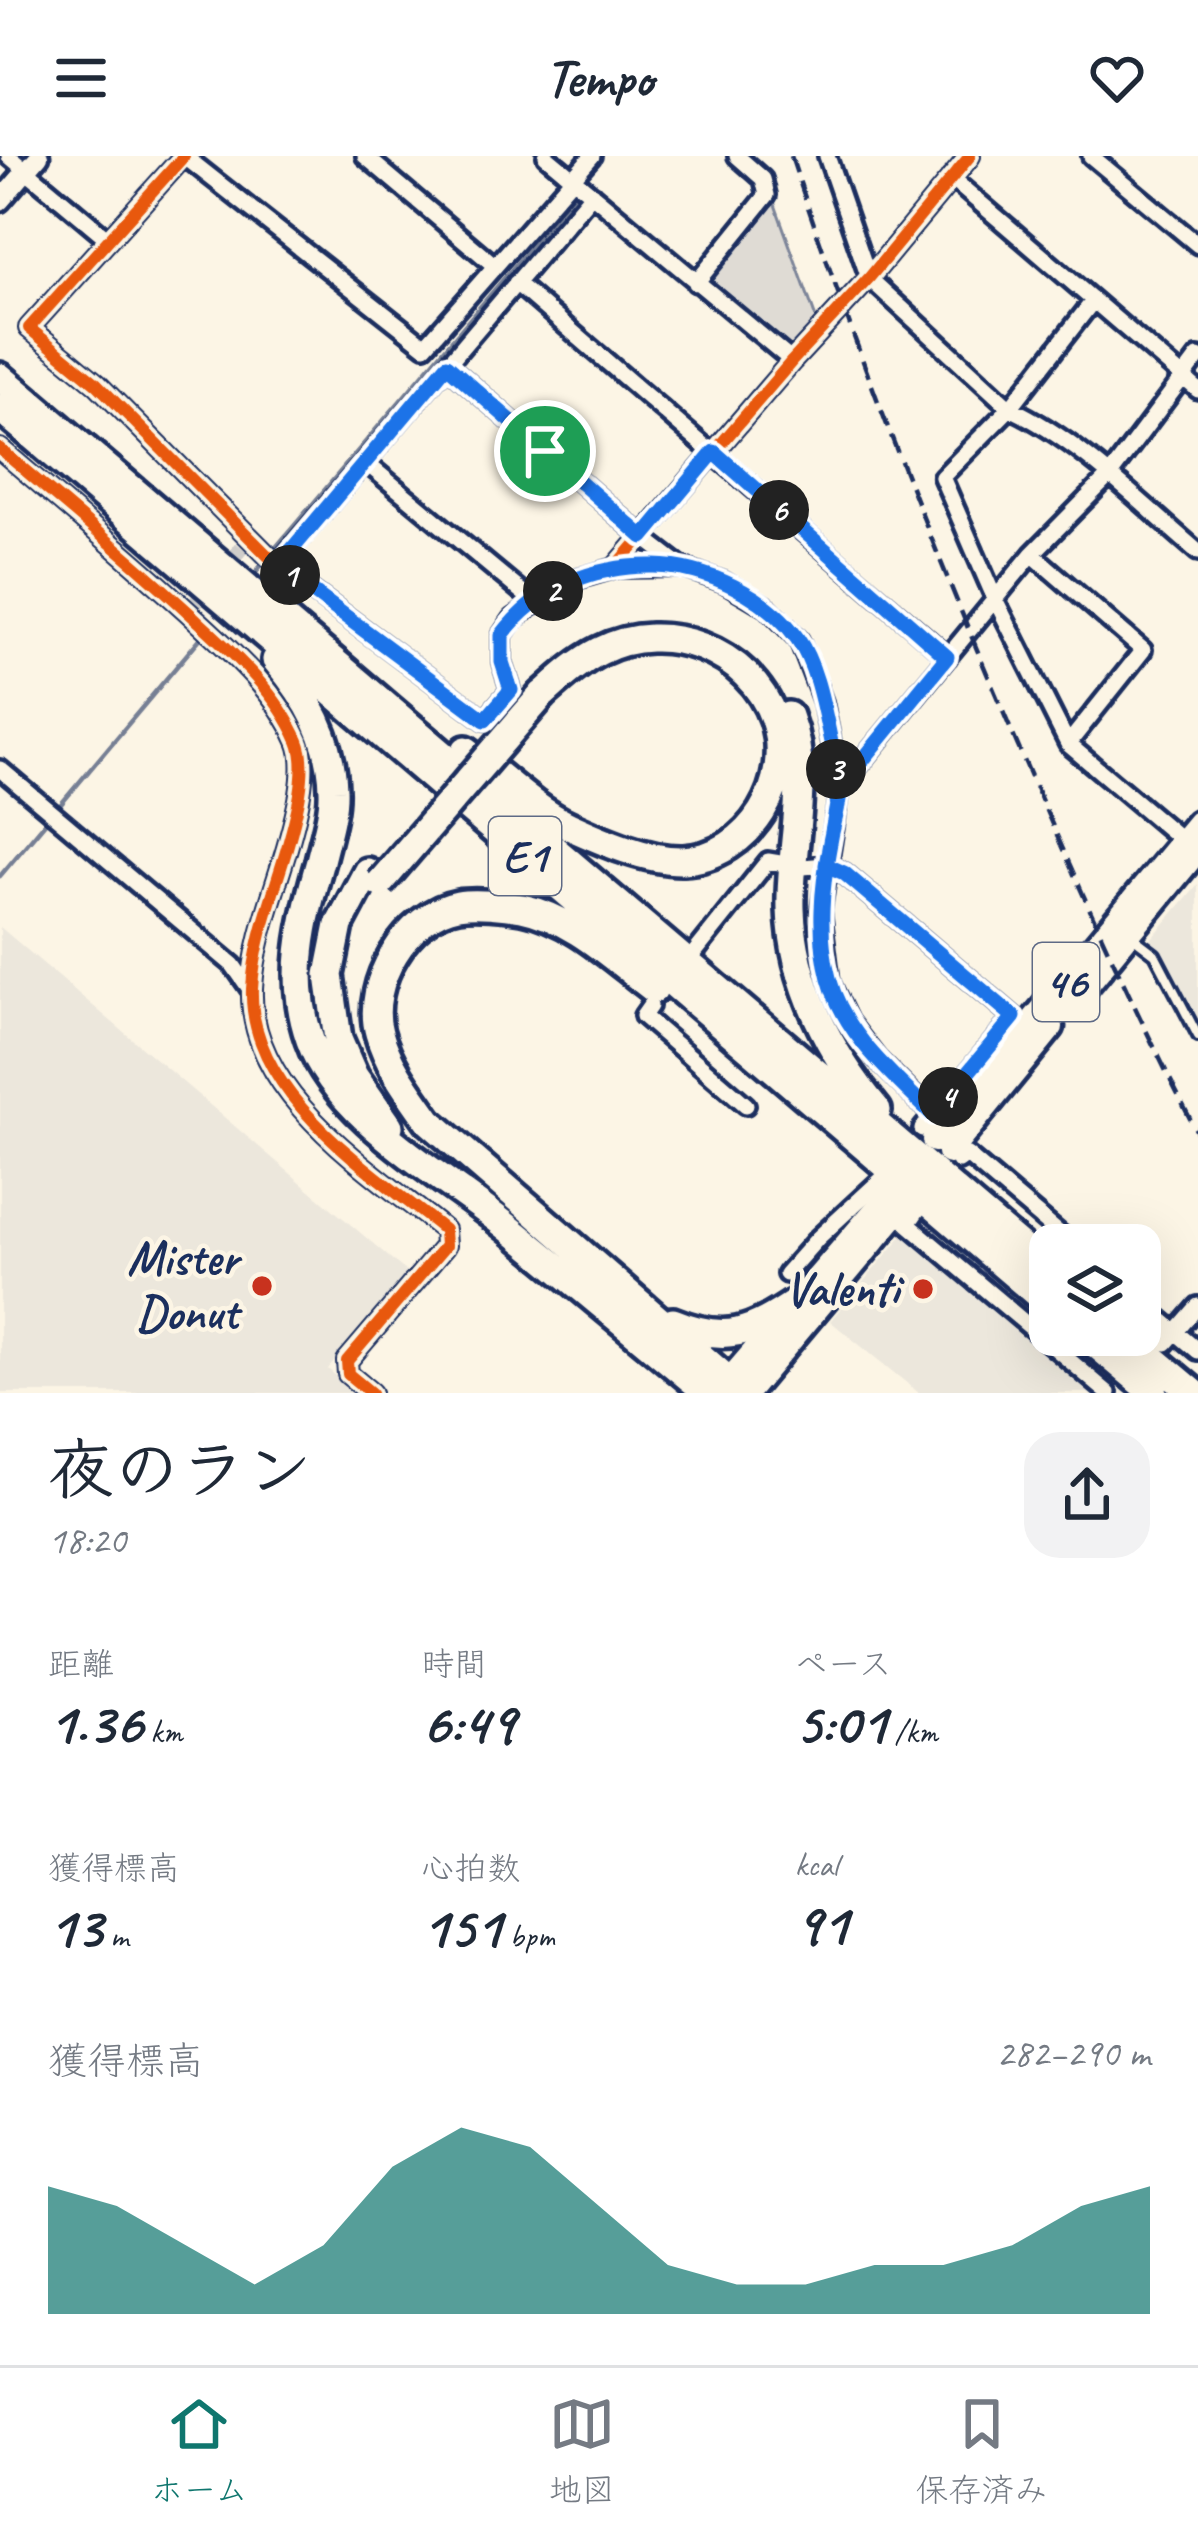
<!DOCTYPE html>
<html lang="ja">
<head>
<meta charset="utf-8">
<style>
  body { margin:0; font-family:Caveat,"Klee One",sans-serif; background:#f2f2f3; color:#1f2937; height:100vh; display:flex; flex-direction:column; font-size:45px; white-space:nowrap }
  * { box-sizing:border-box; margin:0 }
  p { font-size:39px; color:#747a83 }
  .icon { flex:none; width:66px; height:66px; fill:none; stroke:currentColor; stroke-width:2; stroke-linecap:round; stroke-linejoin:round }
  .map { position:relative; height:1237px; overflow:hidden }
  .side { display:flex; flex-direction:column; background:#fff; flex:1 }
  .side>* { flex:none }
  .tools { position:absolute; left:1029px; top:1068px; display:grid; gap:24px }
  .tools a { display:grid; place-items:center; width:132px; height:132px; border-radius:24px; background:#fff; box-shadow:0 12px 48px #0002; font-size:60px }
  .pin { position:absolute; display:grid; place-items:center; width:102px; height:102px; color:#fff; margin:-51px; border:6px solid #fff; border-radius:50%; box-shadow:0 3px 12px #0007 }
  .km { position:absolute; width:60px; height:60px; margin:-30px; border-radius:50%; background:#222; color:#fff; font-size:33px; line-height:60px; text-align:center }
  .round { display:grid; place-items:center; flex:none; width:126px; height:126px; border-radius:36px; background:#f2f2f3 }
  .head { display:flex; align-items:center; justify-content:space-between; height:204px; padding:0 48px }
  h1 { font-size:66px; font-weight:800; line-height:90px }
  .metrics { display:grid; grid-template-columns:repeat(3,1fr); gap:18px; height:204px; padding:12px 48px }
  .metrics div { display:grid; align-content:center }
  .metrics b { font-size:60px; font-weight:800 }
  .metrics small { font-size:33px; font-weight:400 }
  .metrics p { font-size:33px }
  .chart { height:336px; padding:24px 48px }
  .chart p { display:flex; justify-content:space-between }
  .chart svg { width:100%; height:216px; margin-top:12px; fill:#0f766e; opacity:.7 }
  header { display:flex; justify-content:space-between; align-items:center; height:156px; padding:0 48px; background:#fff; font-size:54px; font-weight:800 }
  .tabs { display:flex; justify-content:space-around; align-items:center; height:168px; border-top:3px solid #e0e1e3; background:#fff; font-size:33px; color:#747a83 }
  .tabs a { display:grid; justify-items:center; gap:6px }
  .tabs .on { color:#0f766e }
  .map>svg:first-child { display:block }
  .built { fill:#ece7dc }
  .green { fill:#dfdbd4; stroke:#7d8599; stroke-width:3 }
  .lines { fill:none; stroke-linecap:round; stroke-linejoin:round }
  .stream { stroke:#767f94; stroke-width:4.5 }
  .minor-tunnel { stroke:#cfcdca; stroke-width:15; stroke-dasharray:15 8; stroke-linecap:butt }
  .service-casing { stroke:#1b2f5e; stroke-width:16 }
  .minor-casing { stroke:#1b2f5e; stroke-width:24 }
  .tertiary-casing { stroke:#1b2f5e; stroke-width:27 }
  .primary-casing { stroke:#1b2f5e; stroke-width:33 }
  .motorway-casing { stroke:#1b2f5e; stroke-width:36 }
  .service { stroke:#fcf5e5; stroke-width:8 }
  .minor { stroke:#fcf5e5; stroke-width:15 }
  .tertiary { stroke:#fcf5e5; stroke-width:18 }
  .primary { stroke:#fcf5e5; stroke-width:24 }
  .motorway { stroke:#fcf5e5; stroke-width:27 }
  .rail { stroke:#1b2f5e; stroke-width:4.5; stroke-dasharray:18 9; stroke-linecap:butt }
  .motorway-bridge-casing { stroke:#1b2f5e; stroke-width:36; stroke-linecap:butt }
  .motorway-bridge { stroke:#fcf5e5; stroke-width:27 }
  .cycleway-casing { stroke:#fcf5e5; stroke-width:20 }
  .cycleway { stroke:#e8590c; stroke-width:12 }
  .route-casing { stroke:#fff; stroke-width:24 }
  .route { stroke:#1a73e8; stroke-width:15 }
  .poi-dot { fill:#c8321e; stroke:#fcf5e5; stroke-width:4.5 }
  .labels { text-anchor:middle; dominant-baseline:central; stroke-width:9; stroke-linejoin:round; paint-order:stroke }
  .shield { fill:#fcf5e5; stroke:#5e6a86; stroke-width:3 }
  .shield-label { font-size:45px; font-weight:bold; fill:#1b2f5e }
  .poi-label { font-size:48px; font-weight:bold; fill:#1b2f5e; stroke:#fcf5e5; text-anchor:end }
</style>
</head>
<body>
<header><svg class="icon" aria-label="menu" viewBox="0 0 24 24"><path d="M4 6h16M4 12h16M4 18h16"/></svg>Tempo<svg class="icon" aria-label="heart" viewBox="0 0 24 24"><path d="M12 20l-8-8c-3-5 5-10 8-4 3-6 11-1 8 4z"/></svg></header>
<div class="map">
<svg width="1198" height="1237" viewBox="0 0 1198 1237">
  <rect width="100%" height="100%" fill="#fcf5e5"/>
  <filter id="ink" filterUnits="userSpaceOnUse"><feTurbulence type="fractalNoise" baseFrequency=".00833" numOctaves="2"/><feDisplacementMap in="SourceGraphic" scale="24" xChannelSelector="R" yChannelSelector="G"/><feConvolveMatrix kernelMatrix="1 2 1 2 8 2 1 2 1" color-interpolation-filters="sRGB"/></filter>
  <g filter="url(#ink)">
    <path class="built" d="M 1198,728 L 1198,869 L 1168,814 L 1141,795 Z
      M 0,771 L 409,1118 L 328,1213 L 355,1237 L 0,1237 Z
      M 902,1080 L 915,1080 L 1098,1237 L 919,1237 L 830,1165 Z"/>
    <path class="green" d="M 773,43 L 817,165 L 792,197 L 706,126 Z"/>
    <g class="lines">
      <path class="stream" d="M 272,396 L 575,39
        M 254,418 L 265,405
        M 56,654 L 203,479
        M 0,720 L 48,663"/>
      <path class="minor-tunnel" d="M 188,456 L 248,384"/>
      <defs>
        <path id="service" d="M 1130,779 L 1155,798 L 1198,880"/>
        <path id="minor" d="M 9,0 L 108,83
          M 184,0 L 29,172 L 97,228 L 277,409 L 485,564 L 511,534 L 502,506 L 502,479 L 513,463 L 567,426 L 615,412 L 792,205 L 869,122 L 970,0
          M 184,0 L 425,190 L 592,0
          M 365,0 L 494,109
          M 546,0 L 792,205
          M 827,0 L 869,122 L 1010,252 C 1080,285 1139,346 1198,396
          M 1091,0 L 1198,89
          M 951,22 L 1198,234
          M 516,127 L 948,501
          M 696,127 L 767,39 L 763,23 L 737,0
          M 1093,145 L 1010,252 L 942,321 L 995,443 L 1068,588 L 1190,691
          M 447,209 L 643,381 L 682,411 L 724,426 L 768,452 L 799,484 L 823,546 L 840,632 L 821,754 L 830,827 L 848,865 L 877,903 L 933,959
          M 0,293 C 62,346 126,399 186,454 C 227,492 275,532 298,585 C 310,612 295,664 287,692 C 274,737 254,786 252,833 C 248,939 372,1015 444,1074 L 445,1090 L 347,1205 L 348,1218 L 371,1237
          M 365,306 L 534,446
          M 1032,398 L 1143,494 L 1068,588
          M 277,409 L 592,38
          M 615,412 L 682,411
          M 0,613 L 233,809 L 252,836
          M 840,632 L 1032,398 L 1109,320 L 1198,201
          M 803,711 L 826,709 L 844,717 L 1014,861 L 922,973
          M 696,795 L 768,705 L 780,707
          M 650,850 L 643,860 L 746,949
          M 959,1005 L 967,999 L 1073,1089
          M 919,1052 L 908,1068 L 1108,1237
          M 786,1118 L 818,1082 L 884,1021
          M 1140,1146 L 1198,1195
          M 1166,1187 L 1198,1150"/>
        <path id="tertiary" d="M 0,45 L 39,0"/>
        <path id="primary" d="M 1074,844 L 1198,693
          M 934,984 L 1198,667
          M 949,996 L 1051,871
          M 719,1237 L 896,1031
          M 746,1237 L 908,1043"/>
        <path id="motorway" d="M 0,221 L 1050,1116
          M 0,252 L 1050,1149
          M 276,504 C 308,542 332,583 333,634 C 334,657 325,683 320,705 C 303,766 288,822 310,884 C 337,962 442,1018 505,1069 C 573,1124 640,1181 708,1237
          M 788,560 C 812,623 789,688 791,753 C 793,827 830,898 877,954
          M 466,594 C 497,617 536,655 569,670 C 602,685 647,705 683,704 C 750,701 795,626 774,563 C 750,494 664,462 600,495 C 578,506 560,523 542,539
          M 367,716 L 339,769 L 329,819 L 338,883 L 354,920 L 389,970
          M 654,833 C 614,803 573,762 522,752 C 505,749 475,746 458,749 C 407,758 365,828 379,877 C 388,910 410,938 429,965 L 729,1225 L 734,1237
          M 673,1166 C 726,1188 751,1177 797,1146
          M 1085,1179 L 1154,1237
          M 1125,1179 L 1194,1237"/>
      </defs>
      <use href="#service" class="service-casing"/>
      <use href="#minor" class="minor-casing"/>
      <use href="#tertiary" class="tertiary-casing"/>
      <use href="#primary" class="primary-casing"/>
      <use href="#motorway" class="motorway-casing"/>
      <use href="#service" class="service"/>
      <use href="#minor" class="minor"/>
      <use href="#tertiary" class="tertiary"/>
      <use href="#primary" class="primary"/>
      <use href="#motorway" class="motorway"/>
      <path class="rail" d="M 791,0 C 857,200 934,395 1017,588 C 1074,720 1132,851 1198,978"/>
      <defs>
        <path id="motorway-bridge" d="M 380,727 L 542,539"/>
      </defs>
      <use href="#motorway-bridge" class="motorway-bridge-casing"/>
      <use href="#motorway-bridge" class="motorway-bridge"/>
      <defs>
        <path id="cycleway" d="M 184,0 L 29,172 L 97,228 L 277,409 L 485,564 L 511,534 L 502,506 L 502,479 L 513,463 L 567,426 L 615,412 L 792,205 L 869,122 L 970,0
          M 0,293 C 62,346 126,399 186,454 C 227,492 275,532 298,585 C 310,612 295,664 287,692 C 274,737 254,786 252,833 C 248,939 372,1015 444,1074 L 445,1090 L 347,1205 L 348,1218 L 371,1237"/>
      </defs>
      <use href="#cycleway" class="cycleway-casing"/>
      <use href="#cycleway" class="cycleway"/>
    </g>
  </g>
  <g class="lines" filter="url(#ink)">
    <defs>
      <path id="route" d="M 545,295 L 447,209 L 278,410 L 485,564 L 511,534 L 502,506 L 502,479 C 537,431 596,409 654,410 C 706,411 766,439 797,482 C 817,510 824,554 831,586 C 834,601 839,617 840,632 C 840,649 833,669 830,686 C 822,731 817,777 829,822 C 844,879 893,919 933,959 L 1014,861 L 844,717 L 826,709 L 840,632 L 947,501 L 714,296 L 643,381 L 545,295"/>
    </defs>
    <use href="#route" class="route-casing"/>
    <use href="#route" class="route"/>
  </g>
  <g class="poi-dot">
    <circle cx="262" cy="1130" r="12"/>
    <circle cx="923" cy="1133" r="12"/>
  </g>
  <g class="labels">
    <g class="shield">
      <rect x="489" y="661" width="72" height="78" rx="9"/>
      <rect x="1033" y="787" width="66" height="78" rx="9"/>
    </g>
    <g class="shield-label">
      <text x="525" y="700">E1</text>
      <text x="1066" y="826">46</text>
    </g>
    <g class="poi-label">
      <text x="238" y="1102">Mister<tspan x="238" dy="55">Donut</tspan></text>
      <text x="899" y="1133">Valenti</text>
    </g>
  </g>
</svg>
<div class="tools">
<a><svg class="icon" aria-label="layers" viewBox="0 0 24 24"><path d="M12 4l9 5-9 5-9-5zM3 14l9 5 9-5"/></svg></a>
</div>
<div class="pin" style="left:545px;top:295px;background:#1e9e55"><svg class="icon" aria-label="arrive" viewBox="0 0 24 24"><path d="M6 21V4h12l-3 4 3 4H6"/></svg></div>
<b class="km" style="left:290px;top:419px">1</b>
<b class="km" style="left:553px;top:435px">2</b>
<b class="km" style="left:836px;top:613px">3</b>
<b class="km" style="left:948px;top:941px">4</b>
<b class="km" style="left:779px;top:354px">6</b>
</div>
<section class="side">
<div class="head"><div><h1>夜のラン</h1><p>18:20</p></div><a class="round"><svg class="icon" aria-label="share" viewBox="0 0 24 24"><path d="M12 15V3M7 8l5-5 5 5M5 13v7h14v-7"/></svg></a></div>
<div class="metrics">
<div><p>距離</p><b>1.36<small> km</small></b></div>
<div><p>時間</p><b>6:49</b></div>
<div><p>ペース</p><b>5:01<small> /km</small></b></div>
</div>
<div class="metrics">
<div><p>獲得標高</p><b>13<small> m</small></b></div>
<div><p>心拍数</p><b>151<small> bpm</small></b></div>
<div><p>kcal</p><b>91</b></div>
</div>
<div class="chart"><p><span>獲得標高</span>282–290 m</p>
<svg viewBox="0 0 160 44" preserveAspectRatio="none"><path d="M0 44V18L10 22L20 30L30 38L40 30L50 14L60 6L70 10L80 22L90 34L100 38L110 38L120 34L130 34L140 30L150 22L160 18V44z"/></svg>
</div>
</section>
<nav class="tabs">
<a class="on"><svg class="icon" aria-label="home" viewBox="0 0 24 24"><path d="M3 11l9-7 9 7M6 9v11h12V9"/></svg>ホーム</a>
<a><svg class="icon" aria-label="map" viewBox="0 0 24 24"><path d="M3 6l6-2 6 2 6-2v14l-6 2-6-2-6 2zM9 4v14M15 6v14"/></svg>地図</a>
<a><svg class="icon" aria-label="saved" viewBox="0 0 24 24"><path d="M7 4h10v16l-5-4-5 4z"/></svg>保存済み</a>
</nav>
</body>
</html>
